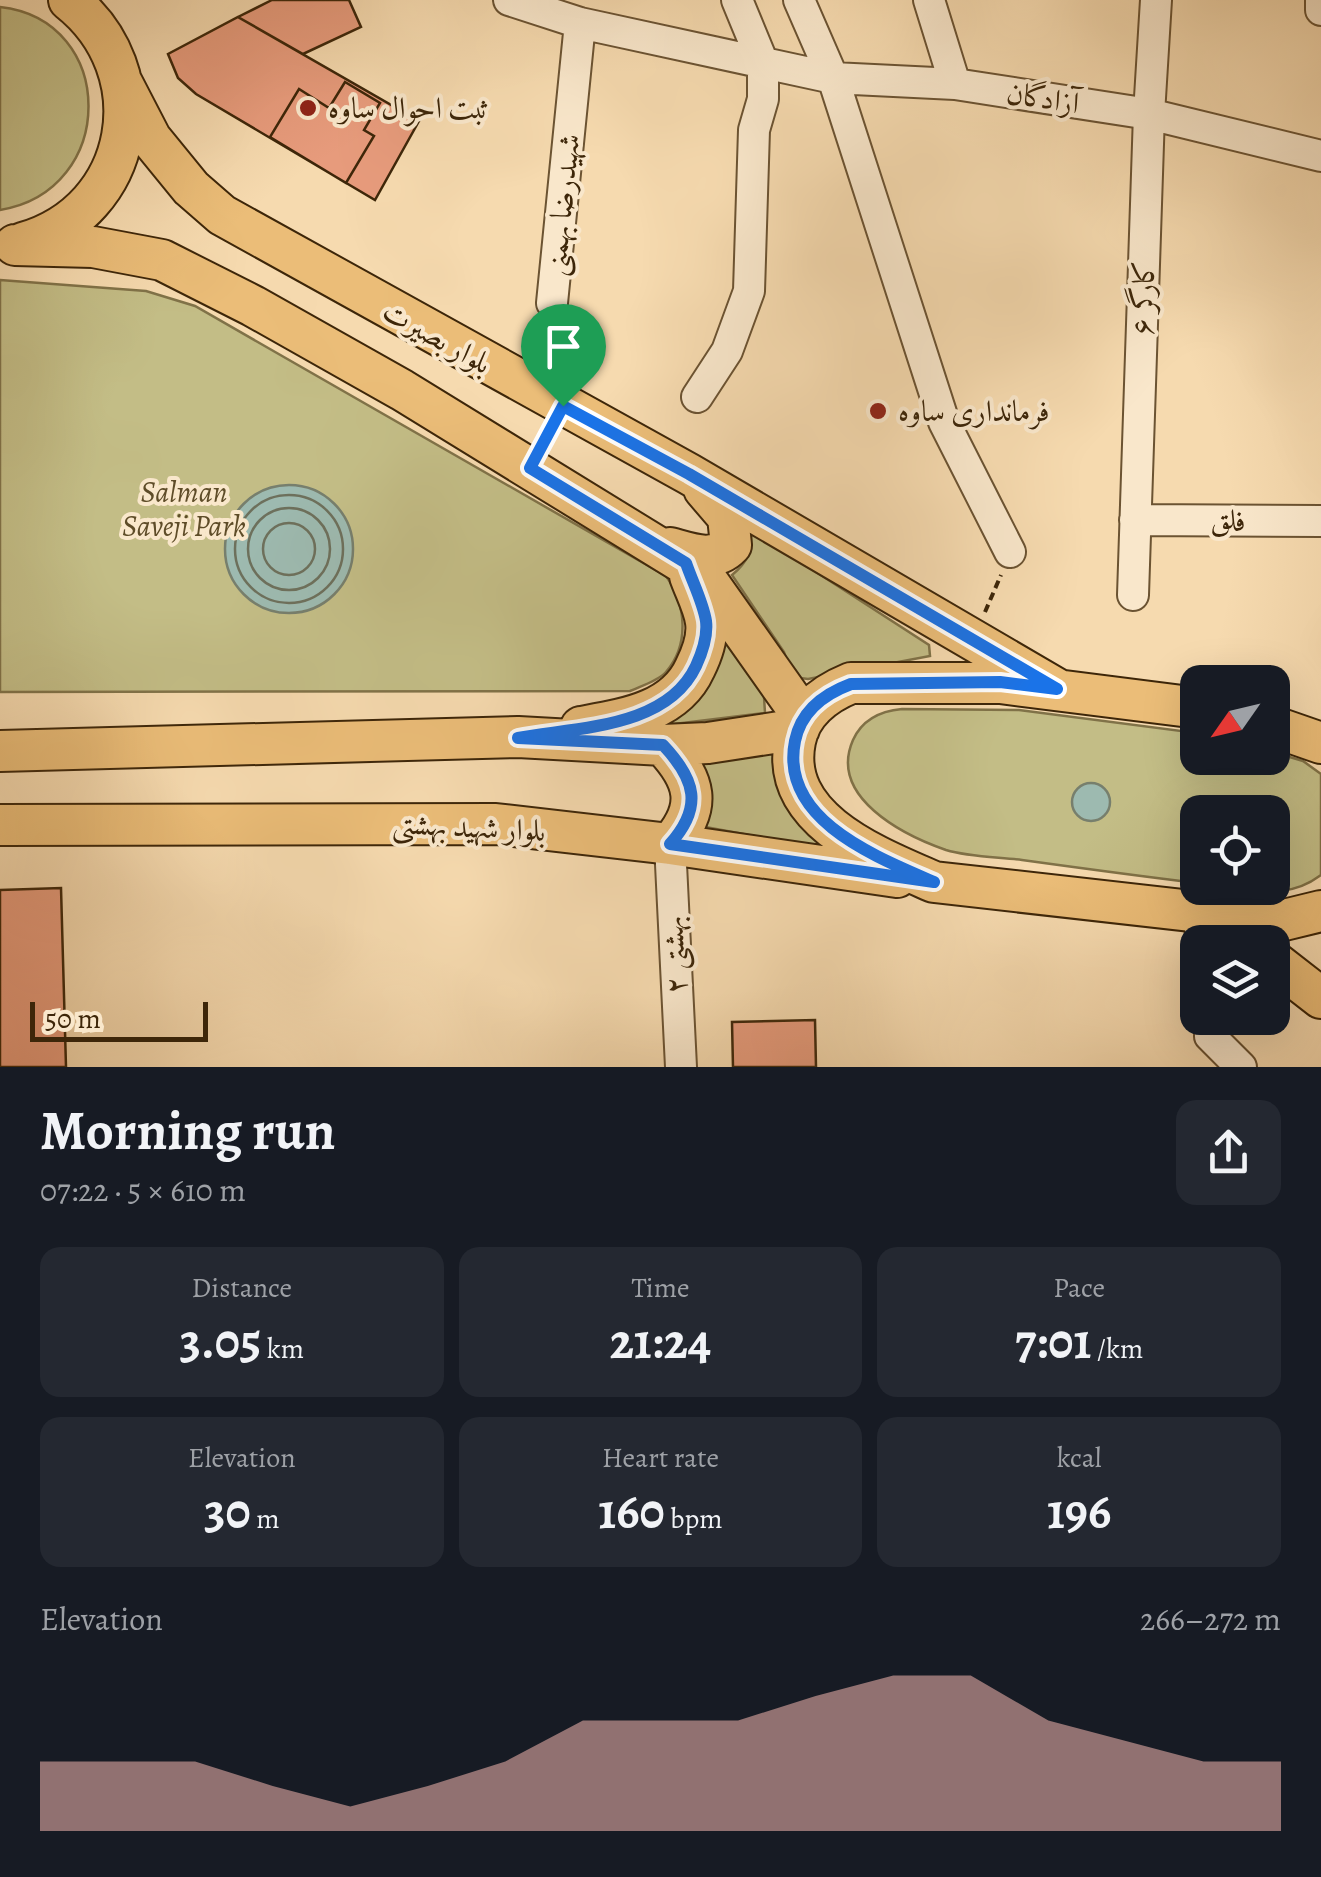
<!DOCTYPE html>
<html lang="en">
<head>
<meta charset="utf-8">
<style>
  body { margin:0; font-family:Alegreya,Amiri,serif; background:#242831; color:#f1f3f6; height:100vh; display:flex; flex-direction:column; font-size:38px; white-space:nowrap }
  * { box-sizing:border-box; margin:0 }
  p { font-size:32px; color:#9ea1a6 }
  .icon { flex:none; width:55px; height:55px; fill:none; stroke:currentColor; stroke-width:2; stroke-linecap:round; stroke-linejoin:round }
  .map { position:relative; height:1067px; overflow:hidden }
  .panel { display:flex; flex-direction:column; background:#171b24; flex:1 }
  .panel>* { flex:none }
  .needle { width:65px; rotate:236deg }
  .buttons { position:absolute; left:1180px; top:665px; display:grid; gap:20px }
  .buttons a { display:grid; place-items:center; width:110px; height:110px; border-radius:20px; background:#171b24; box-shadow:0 10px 40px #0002; font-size:50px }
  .scale { position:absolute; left:30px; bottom:25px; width:178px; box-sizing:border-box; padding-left:10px; border:5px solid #3d2609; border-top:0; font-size:28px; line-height:35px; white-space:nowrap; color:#3d2609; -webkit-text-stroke:8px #f9e7cb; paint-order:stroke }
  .pin { position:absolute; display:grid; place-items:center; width:85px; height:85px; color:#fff; margin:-102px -42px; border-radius:50% 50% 50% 0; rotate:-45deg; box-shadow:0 0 10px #0007 }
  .pin .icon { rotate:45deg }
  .round { display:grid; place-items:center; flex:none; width:105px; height:105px; border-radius:20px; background:#242831 }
  .headline { display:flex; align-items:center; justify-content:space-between; height:170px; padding:0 40px }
  h1 { font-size:55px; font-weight:700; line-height:75px }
  .metrics { display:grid; grid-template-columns:repeat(3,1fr); gap:15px; height:170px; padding:10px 40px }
  .metrics div { display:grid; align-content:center; border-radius:20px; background:#242831; text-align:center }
  .metrics b { font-size:50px; font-weight:700 }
  .metrics small { font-size:28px; font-weight:400 }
  .metrics p { font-size:28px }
  .chart { height:280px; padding:20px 40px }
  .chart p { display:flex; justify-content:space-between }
  .chart svg { width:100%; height:180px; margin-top:10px; fill:#c59692; opacity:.7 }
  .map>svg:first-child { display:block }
  .green { fill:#c3bd86; stroke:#807248; stroke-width:2.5 }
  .water { fill:#9dbab0; stroke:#777f6d; stroke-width:2.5 }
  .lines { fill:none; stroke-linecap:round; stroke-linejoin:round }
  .shore { stroke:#6d705c; stroke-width:2.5 }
  .building { fill:#e79b7c; stroke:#3d2609; stroke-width:2.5 }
  .minor-casing { stroke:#6b5332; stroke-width:34 }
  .major-casing { stroke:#3d2609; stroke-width:44 }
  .path { stroke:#3d2609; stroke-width:4; stroke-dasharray:8 5; stroke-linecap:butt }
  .minor { stroke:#f9e7cb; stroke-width:30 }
  .major { stroke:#ebbd78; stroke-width:40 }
  .route-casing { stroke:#fff; stroke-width:20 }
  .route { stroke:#1a73e8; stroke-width:12 }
  .poi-dot { fill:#8f2418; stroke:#f9e7cb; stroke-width:4 }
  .labels { text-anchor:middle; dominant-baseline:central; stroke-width:8; stroke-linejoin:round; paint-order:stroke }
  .street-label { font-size:30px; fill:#3d2609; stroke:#f9e7cb }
  .poi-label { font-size:30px; fill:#3d2609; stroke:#f9e7cb; text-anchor:start }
  .park-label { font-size:30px; font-style:italic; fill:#5e4c28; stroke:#f9e7cb }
</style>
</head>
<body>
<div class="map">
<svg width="1321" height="1067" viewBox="0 0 1321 1067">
  <rect width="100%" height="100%" fill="#f6daaf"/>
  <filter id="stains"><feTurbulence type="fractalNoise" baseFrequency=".002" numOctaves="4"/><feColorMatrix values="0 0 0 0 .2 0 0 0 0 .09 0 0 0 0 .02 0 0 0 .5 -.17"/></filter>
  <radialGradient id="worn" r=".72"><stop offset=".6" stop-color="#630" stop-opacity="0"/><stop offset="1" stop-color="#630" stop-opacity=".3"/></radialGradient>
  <path class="green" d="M 0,7 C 118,20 118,191 0,210 Z
    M 0,280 L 146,291 L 195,306 L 666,576 C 686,604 690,644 666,672 C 658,681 641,686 630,691 L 0,692 Z
    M 751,530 L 929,645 L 930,656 L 808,679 L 793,677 L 784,652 L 732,575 C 748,562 752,551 751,530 Z
    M 721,622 L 764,697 L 765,713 L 666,725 L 682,714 Z
    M 902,709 L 1019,710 L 1197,733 L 1198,758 L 1272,758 L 1273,752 L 1303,761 L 1321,774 L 1321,875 C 1292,897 1265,892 1231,888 L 1272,888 L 1272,812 L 1198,812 L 1197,883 C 1139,876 1080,868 1022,860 C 997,857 969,857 946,850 C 903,835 828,797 853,740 C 862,720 880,711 902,709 Z
    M 776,748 L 807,831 L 825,849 L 700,826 L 695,763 Z"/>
  <path class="water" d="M225 549a64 64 0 1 1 128 0a64 64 0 1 1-128 0Z
    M1072 802a19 19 0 1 1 38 0a19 19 0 1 1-38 0Z"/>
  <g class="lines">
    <path class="shore" d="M235 549a54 54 0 1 1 108 0a54 54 0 1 1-108 0Z
      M248 549a41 41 0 1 1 82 0a41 41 0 1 1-82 0Z
      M263 549a26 26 0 1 1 52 0a26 26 0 1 1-52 0Z"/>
  </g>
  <path class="building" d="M 272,0 L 349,0 L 361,27 L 303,54 L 238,17 Z
    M 238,17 L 419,121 L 375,200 L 196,94 L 178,78 L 168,54 Z
    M 345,82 L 380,103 L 364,130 L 374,136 L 346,183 L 270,137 L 299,89 L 329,108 Z
    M 61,888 L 66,1067 L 0,1067 L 0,890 Z
    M 815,1020 L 816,1067 L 733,1067 L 732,1022 Z"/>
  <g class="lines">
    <defs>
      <path id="minor" d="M 509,0 L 580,23 L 833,78 L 955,84 L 1149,114 L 1321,156
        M 799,0 L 833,78 L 944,422 L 1010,552
        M 929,0 L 955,84
        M 1321,0 L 1321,10
        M 552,303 L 580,23
        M 697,397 L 727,351 L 749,291 L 754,130 L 763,99 L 763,63 L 737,0
        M 1135,520 L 1321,521
        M 1133,595 L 1149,114 L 1156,0
        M 670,844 L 681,1067
        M 1198,912 L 1202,942
        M 1211,1018 L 1210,1036 L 1241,1067"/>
      <path id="major" d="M 122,83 L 151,139 L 191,188 L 222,215 L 689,474 L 1057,689
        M 23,243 C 136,211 159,71 69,0
        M 15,245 L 93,247 L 162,260 L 253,306 L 402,390 L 703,575 L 804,718
        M 670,548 C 692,554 714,563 731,545 L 728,517 L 704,489
        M 1198,708 L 1000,683 L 851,683 C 824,694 801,711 795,741 C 779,820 877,857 934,882 L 1280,921 L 1321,911
        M 1272,726 L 1321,743
        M 581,727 C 625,719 675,712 695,668 C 702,654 708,637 706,622 C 704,607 695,590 690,576
        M 663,745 C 696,780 703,807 670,844
        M 0,751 L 518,737 L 663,745 L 708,743 L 799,729
        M 0,825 L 496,824 L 670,844 L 897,877
        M 1272,960 L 1321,998"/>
    </defs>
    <use href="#minor" class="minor-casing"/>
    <use href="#major" class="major-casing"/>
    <path class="path" d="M 531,349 L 542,326
      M 985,612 L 1001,575"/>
    <use href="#minor" class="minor"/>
    <use href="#major" class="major"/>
  </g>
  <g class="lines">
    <defs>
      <path id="route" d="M 563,406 L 689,474 L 1057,689 L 1000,682 L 851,684 C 824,694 801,711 795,741 C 779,820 877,857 934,882 L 670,844 C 703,807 696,780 663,745 L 518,738 C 578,727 667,728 696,666 C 702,653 708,637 706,621 C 703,602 692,581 686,563 L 530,468 Z"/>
    </defs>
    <use href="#route" class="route-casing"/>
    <use href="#route" class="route"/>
  </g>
  <g class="poi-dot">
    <circle cx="308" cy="108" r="10"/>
    <circle cx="878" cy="411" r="10"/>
  </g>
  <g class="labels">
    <g class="street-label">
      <text transform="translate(1043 98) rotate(9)">آزادگان</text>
      <text transform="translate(562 205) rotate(-84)">شهیدرضا بهمنی</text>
      <text transform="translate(1143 298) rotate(-88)">کارگر ۶</text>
      <text transform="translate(437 337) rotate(29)">بلوار بصیرت</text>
      <text x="1228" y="521">فلق</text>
      <text transform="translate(469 827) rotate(3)">بلوار شهید بهشتی</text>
      <text transform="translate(674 955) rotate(-93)">بهشتی ۲</text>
    </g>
    <g class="poi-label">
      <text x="328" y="108">ثبت احوال ساوه</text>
      <text x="898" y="411">فرمانداری ساوه</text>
    </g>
    <g class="park-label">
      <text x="184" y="492">Salman<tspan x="184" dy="34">Saveji Park</tspan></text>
    </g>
  </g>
  <rect width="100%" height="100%" filter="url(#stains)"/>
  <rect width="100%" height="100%" fill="url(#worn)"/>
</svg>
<div class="buttons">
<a><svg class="needle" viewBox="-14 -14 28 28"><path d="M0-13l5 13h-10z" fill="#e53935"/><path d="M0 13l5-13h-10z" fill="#9ea1a6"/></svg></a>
<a><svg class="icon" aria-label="locate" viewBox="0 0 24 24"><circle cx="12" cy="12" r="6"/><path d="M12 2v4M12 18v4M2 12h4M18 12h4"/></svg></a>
<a><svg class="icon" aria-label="layers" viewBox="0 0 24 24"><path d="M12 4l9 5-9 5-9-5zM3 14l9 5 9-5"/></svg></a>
</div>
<div class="scale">50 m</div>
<div class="pin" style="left:563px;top:406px;background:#1e9e55"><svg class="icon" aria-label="arrive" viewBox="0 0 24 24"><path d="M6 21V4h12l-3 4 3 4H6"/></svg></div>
</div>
<section class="panel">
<div class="headline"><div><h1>Morning run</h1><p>07:22 · 5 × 610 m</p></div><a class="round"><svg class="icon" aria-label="share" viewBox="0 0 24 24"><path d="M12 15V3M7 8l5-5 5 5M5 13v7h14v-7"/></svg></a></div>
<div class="metrics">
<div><p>Distance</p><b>3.05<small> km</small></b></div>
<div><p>Time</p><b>21:24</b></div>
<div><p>Pace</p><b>7:01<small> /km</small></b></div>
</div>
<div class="metrics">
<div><p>Elevation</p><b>30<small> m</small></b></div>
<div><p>Heart rate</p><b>160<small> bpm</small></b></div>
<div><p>kcal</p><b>196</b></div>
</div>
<div class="chart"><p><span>Elevation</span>266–272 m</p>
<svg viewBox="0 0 160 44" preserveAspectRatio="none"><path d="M0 44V27L10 27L20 27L30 33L40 38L50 33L60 27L70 17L80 17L90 17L100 11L110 6L120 6L130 17L140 22L150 27L160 27V44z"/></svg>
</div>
</section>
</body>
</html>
